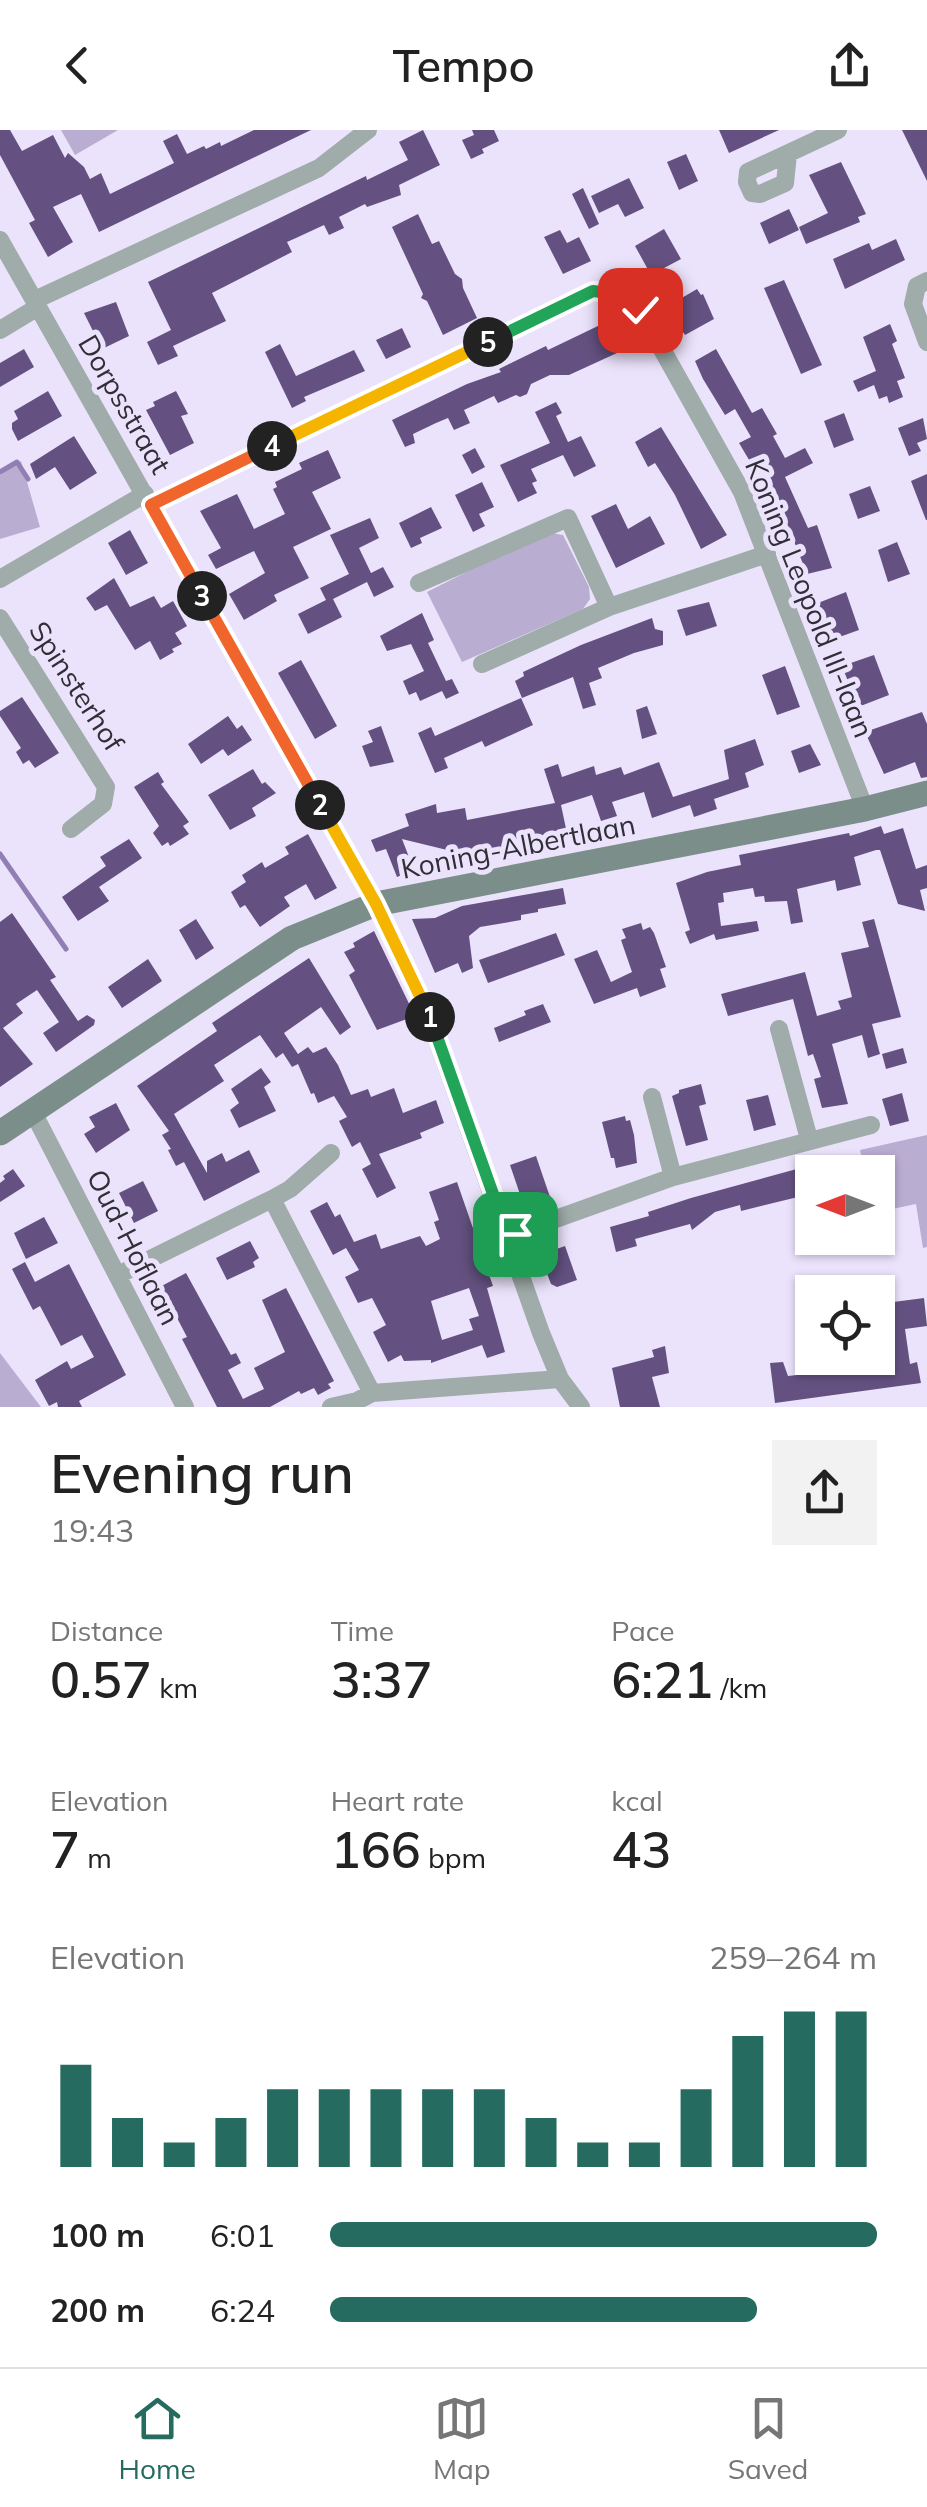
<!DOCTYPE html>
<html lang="en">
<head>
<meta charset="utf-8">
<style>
  body { margin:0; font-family:Mulish,sans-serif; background:#f2f2f2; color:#222; height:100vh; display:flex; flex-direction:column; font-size:38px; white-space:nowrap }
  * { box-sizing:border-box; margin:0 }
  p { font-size:32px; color:#767676 }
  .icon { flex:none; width:55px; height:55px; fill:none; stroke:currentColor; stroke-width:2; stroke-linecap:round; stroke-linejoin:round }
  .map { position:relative; height:1277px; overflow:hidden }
  .panel { display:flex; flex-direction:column; background:#fff; flex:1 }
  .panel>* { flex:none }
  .needle { width:65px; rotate:270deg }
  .tools { position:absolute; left:795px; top:1025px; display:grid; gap:20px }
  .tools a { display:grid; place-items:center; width:100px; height:100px; border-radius:0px; background:#fff; box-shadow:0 2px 8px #0004; font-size:50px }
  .pin { position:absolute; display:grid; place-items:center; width:85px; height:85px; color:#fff; margin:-42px; border-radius:20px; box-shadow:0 5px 15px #0006 }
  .km { position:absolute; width:50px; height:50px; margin:-25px; border-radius:50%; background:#222; color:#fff; font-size:28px; line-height:50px; text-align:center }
  .round { display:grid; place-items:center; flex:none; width:105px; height:105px; border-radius:0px; background:#f2f2f2 }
  .headline { display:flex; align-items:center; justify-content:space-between; height:170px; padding:0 50px }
  h1 { font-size:55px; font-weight:600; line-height:75px }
  .metrics { display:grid; grid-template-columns:repeat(3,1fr); gap:15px; height:170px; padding:10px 50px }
  .metrics div { display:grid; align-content:center }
  .metrics b { font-size:50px; font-weight:600 }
  .metrics small { font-size:28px; font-weight:400 }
  .metrics p { font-size:28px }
  .chart { height:280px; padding:20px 50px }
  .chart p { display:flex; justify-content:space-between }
  .chart svg { width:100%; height:180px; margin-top:10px; stroke:#256b60; stroke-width:6 }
  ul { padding:0 50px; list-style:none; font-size:32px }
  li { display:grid; grid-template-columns:160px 120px 1fr; align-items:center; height:75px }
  li i { height:25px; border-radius:12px; background:#256b60 }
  header { display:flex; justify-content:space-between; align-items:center; height:130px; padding:0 50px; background:#fff; font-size:45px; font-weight:600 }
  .tabs { display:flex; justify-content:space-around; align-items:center; height:140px; border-top:2px solid #e0e0e0; background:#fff; font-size:28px; color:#767676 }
  .tabs a { display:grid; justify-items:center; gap:5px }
  .tabs .selected { color:#256b60 }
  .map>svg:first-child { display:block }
  .green { fill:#baadd2 }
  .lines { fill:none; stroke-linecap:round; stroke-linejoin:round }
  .stream { stroke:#917eb2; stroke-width:5 }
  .building { fill:#645181; fill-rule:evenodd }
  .street { stroke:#9faca9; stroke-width:18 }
  .secondary { stroke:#7b8e8a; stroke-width:25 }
  .split-1-casing { stroke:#fff; stroke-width:20 }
  .split-2-casing { stroke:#fff; stroke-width:20 }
  .split-3-casing { stroke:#fff; stroke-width:20 }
  .split-4-casing { stroke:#fff; stroke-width:20 }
  .split-5-casing { stroke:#fff; stroke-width:20 }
  .split-6-casing { stroke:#fff; stroke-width:20 }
  .split-1 { stroke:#22a559; stroke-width:12 }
  .split-2 { stroke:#f5b400; stroke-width:12 }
  .split-3 { stroke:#f0652b; stroke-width:12 }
  .split-4 { stroke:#f0652b; stroke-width:12 }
  .split-5 { stroke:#f5b400; stroke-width:12 }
  .split-6 { stroke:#22a559; stroke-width:12 }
  .labels { text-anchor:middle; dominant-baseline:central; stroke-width:10; stroke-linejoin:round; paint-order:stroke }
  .street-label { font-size:28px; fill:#312e37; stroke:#ebe3fb }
</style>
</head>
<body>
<header><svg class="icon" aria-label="back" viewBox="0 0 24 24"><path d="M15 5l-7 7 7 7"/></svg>Tempo<svg class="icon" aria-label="share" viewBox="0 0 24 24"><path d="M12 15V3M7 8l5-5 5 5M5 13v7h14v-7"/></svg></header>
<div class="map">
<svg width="927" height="1277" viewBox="0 0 927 1277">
  <rect width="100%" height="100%" fill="#ebe3fb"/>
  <path class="green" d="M 61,0 L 118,0 L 75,25 Z
    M 21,331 L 40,397 L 0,409 L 0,345 Z
    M 545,402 L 563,405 L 589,457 L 590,469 L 583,479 L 462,532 L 427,462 Z
    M 927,1005 L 927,1117 L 923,1118 L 916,1074 L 878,1082 L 878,1042 L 865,1042 L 860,1020 Z
    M 0,1223 L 41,1277 L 0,1277 Z"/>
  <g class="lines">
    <path class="stream" d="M 0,342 L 17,332 L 28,349
      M 0,724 L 66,819"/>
  </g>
  <path class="building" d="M 0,0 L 10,0 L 22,21 L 53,5 L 65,28 L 68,23 L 84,37 L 90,49 L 101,43 L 110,64 L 174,33 L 163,11 L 177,4 L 187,24 L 204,16 L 206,19 L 220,12 L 221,16 L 254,0 L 311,0 L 99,102 L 81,64 L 53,77 L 73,112 L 48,127 L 29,93 L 35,90 L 0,25 Z
    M 423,0 L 440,35 L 399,55 L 401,65 L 367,77 L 365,74 L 339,87 L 344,98 L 329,105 L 324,95 L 296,108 L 287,112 L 292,122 L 212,163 L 226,191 L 173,216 L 178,226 L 158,235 L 147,212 L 171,200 L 148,152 L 366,46 L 367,50 L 408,30 L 399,12 Z
    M 472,0 L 494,0 L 499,11 L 482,19 L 484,23 L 471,29 L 462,10 L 474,5 Z
    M 719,0 L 779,0 L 729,23 Z
    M 902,0 L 927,0 L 927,51 Z
    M 686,24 L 698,51 L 679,60 L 667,32 Z
    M 841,32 L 866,84 L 858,87 L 860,92 L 806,114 L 799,97 L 828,83 L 809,45 Z
    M 629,48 L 644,78 L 625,87 L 618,74 L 599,83 L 591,66 Z
    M 583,58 L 599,94 L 589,99 L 572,64 Z
    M 789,79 L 799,100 L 769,114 L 760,93 Z
    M 418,84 L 432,114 L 439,111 L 455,144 L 462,149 L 463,158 L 477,188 L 443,205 L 427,171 L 421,168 L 423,164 L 392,97 Z
    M 664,99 L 681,129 L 651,145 L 635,116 Z
    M 560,100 L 567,113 L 579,107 L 591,131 L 563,144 L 544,107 Z
    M 896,109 L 905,130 L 845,159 L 833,129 L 869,113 L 872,120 Z
    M 784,150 L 822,235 L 801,244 L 764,158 Z
    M 697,159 L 701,165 L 703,164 L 714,189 L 685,205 L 670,183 L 668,176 Z
    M 116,172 L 129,206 L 102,219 L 84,183 Z
    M 890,194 L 897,211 L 892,214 L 905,248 L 897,251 L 903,267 L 889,273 L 887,266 L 879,269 L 874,255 L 858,262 L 853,251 L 876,241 L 863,207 Z
    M 600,195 L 606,207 L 616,202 L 623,216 L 615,219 L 617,223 L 569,245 L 550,245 L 531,254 L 527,264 L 520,267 L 516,265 L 498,273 L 494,266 L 464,280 L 470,293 L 454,300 L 448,288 L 436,293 L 413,304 L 415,313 L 405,317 L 392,290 L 467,254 L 501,242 L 499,239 L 546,216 L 548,220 Z
    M 402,198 L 411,217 L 386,229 L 376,210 Z
    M 280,214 L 296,246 L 354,220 L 365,241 L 304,267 L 306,271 L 292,278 L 265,222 Z
    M 24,219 L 34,237 L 0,257 L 0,233 Z
    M 716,219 L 752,283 L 762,278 L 777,304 L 773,306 L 785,328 L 805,318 L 813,333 L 785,347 L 808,398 L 817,395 L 832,438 L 807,444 L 780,376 L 777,377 L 739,313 L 751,307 L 735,279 L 725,285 L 703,249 L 695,231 Z
    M 48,261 L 62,286 L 18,311 L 12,299 L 12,293 L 18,289 L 14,281 Z
    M 176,261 L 188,284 L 181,286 L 194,313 L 170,325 L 146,280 L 155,276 L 153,272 Z
    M 556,272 L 562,283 L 556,286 L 568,312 L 581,306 L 596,336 L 574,347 L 563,325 L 531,339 L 537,351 L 532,353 L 537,363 L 518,372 L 500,335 L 550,313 L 535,282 Z
    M 844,283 L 854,310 L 834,318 L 824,291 Z
    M 923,288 L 927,309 L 917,313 L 921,321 L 909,326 L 898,298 Z
    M 661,297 L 727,405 L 701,419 L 675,365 L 655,333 L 648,337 L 635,312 Z
    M 74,306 L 97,343 L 70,360 L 55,337 L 36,349 L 30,334 Z
    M 475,318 L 485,337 L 472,344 L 462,325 Z
    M 328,320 L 341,348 L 312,362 L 331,399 L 293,417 L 309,448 L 274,465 L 277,471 L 244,490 L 229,464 L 265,443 L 254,421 L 216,439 L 208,425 L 221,418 L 200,381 L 237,364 L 254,399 L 285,384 L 273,359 L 277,357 L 275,352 L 302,339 L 299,333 Z
    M 927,344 L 927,390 L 926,390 L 911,351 Z
    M 482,352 L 494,377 L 479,384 L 485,396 L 473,402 L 455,365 Z
    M 870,356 L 880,381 L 858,389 L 849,364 Z
    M 616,374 L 628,399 L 650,386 L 665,414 L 616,438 L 591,386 Z
    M 431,377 L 442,398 L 420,408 L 422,413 L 411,418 L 399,393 Z
    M 370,388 L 379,408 L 359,418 L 371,443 L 383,437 L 394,457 L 374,467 L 367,452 L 333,469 L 342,487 L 308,504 L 298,484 L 326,470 L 320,458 L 349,444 L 330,405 Z
    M 130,400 L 148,433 L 126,445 L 108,413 Z
    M 897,412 L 910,444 L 888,452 L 878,420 Z
    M 114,448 L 130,477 L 154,466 L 161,478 L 173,471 L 187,496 L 175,503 L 182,514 L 172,519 L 174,522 L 160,530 L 150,511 L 135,520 L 107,475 L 95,481 L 86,468 Z
    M 846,462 L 859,500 L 831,510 L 818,473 Z
    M 709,472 L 717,496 L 686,506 L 677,480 Z
    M 422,483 L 434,510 L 428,513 L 446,551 L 452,549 L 459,563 L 446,569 L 442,561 L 420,571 L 416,562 L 409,565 L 403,551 L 424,541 L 411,514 L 387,521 L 380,506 Z
    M 652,488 L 655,499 L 663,501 L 663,515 L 634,523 L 598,538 L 602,548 L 589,553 L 596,575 L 583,579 L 573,547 L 522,568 L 515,551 L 524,546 L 523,542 L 581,515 Z
    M 874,525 L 889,565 L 858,577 L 842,536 Z
    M 301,530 L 337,596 L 315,609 L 278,543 Z
    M 785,536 L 800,577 L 777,585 L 762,545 Z
    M 22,567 L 59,623 L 35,638 L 29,630 L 23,634 L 16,622 L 21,618 L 0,586 L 0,581 Z
    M 521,568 L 533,595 L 485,617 L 482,611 L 444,628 L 448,638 L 435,643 L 418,603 L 431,597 L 435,606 Z
    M 647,576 L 657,604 L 642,609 L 636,580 Z
    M 922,582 L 927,594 L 927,647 L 921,648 L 915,632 L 884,644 L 865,602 Z
    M 228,586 L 237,599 L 242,595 L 252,610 L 228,626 L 223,619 L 201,634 L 188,614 Z
    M 381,596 L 394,632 L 370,637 L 362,616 L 373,612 L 368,601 Z
    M 755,609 L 764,635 L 745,643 L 749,657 L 714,669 L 717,679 L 694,687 L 690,675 L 652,688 L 644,662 L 612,672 L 617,686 L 601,691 L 592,665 L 561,675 L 568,708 L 542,715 L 449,731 L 447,720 L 402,709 L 414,740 L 397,747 L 386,719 L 376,722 L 371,710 L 409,696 L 405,684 L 436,674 L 437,683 L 465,678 L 467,690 L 555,673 L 544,639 L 558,634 L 562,647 L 594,636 L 596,645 L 621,637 L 624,645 L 659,632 L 673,667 L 729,649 L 724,620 Z
    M 810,614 L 821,635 L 799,643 L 791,621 Z
    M 253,639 L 262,654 L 265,652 L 276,663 L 252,678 L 256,686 L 230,700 L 208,665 Z
    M 158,642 L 164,652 L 161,654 L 189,692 L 183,696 L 189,704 L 170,716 L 168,712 L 162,716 L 153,703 L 159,696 L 134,657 Z
    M 881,696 L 884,704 L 903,698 L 916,739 L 927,735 L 927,758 L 920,760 L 925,781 L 898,774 L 880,720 L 876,720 L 854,727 L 861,755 L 837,761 L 835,750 L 797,759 L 803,792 L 791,794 L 787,771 L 765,772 L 764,766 L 755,767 L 753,758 L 723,763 L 724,772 L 718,773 L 721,796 L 757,791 L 759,801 L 716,810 L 714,804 L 690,814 L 685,802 L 690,800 L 676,753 L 707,742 L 741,735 L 739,725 L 849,703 L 850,706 Z
    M 308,704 L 337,758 L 315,770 L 306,754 L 284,767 L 290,776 L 260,797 L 245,775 L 240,778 L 231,762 L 246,752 L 242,745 L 262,732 L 265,738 L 289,724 L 285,717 Z
    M 129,709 L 142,728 L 99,757 L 109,771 L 78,791 L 62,767 L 106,736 L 100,727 Z
    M 563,758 L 566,774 L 538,779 L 538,782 L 521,785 L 521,790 L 480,797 L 469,806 L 473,838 L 462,843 L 458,833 L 435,843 L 412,789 L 435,788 L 462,776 Z
    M 12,783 L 56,847 L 50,850 L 78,891 L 87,885 L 95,890 L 94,895 L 56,922 L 43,903 L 59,892 L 37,860 L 16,874 L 23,883 L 3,898 L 33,934 L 0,957 L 0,792 Z
    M 196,789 L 214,818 L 196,830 L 179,800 Z
    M 874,789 L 901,887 L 872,894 L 880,924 L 868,928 L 862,905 L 832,914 L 848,974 L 822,978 L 814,949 L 821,947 L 813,924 L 808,926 L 793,869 L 728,886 L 721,864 L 805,842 L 817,886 L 841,879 L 838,871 L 852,867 L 841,823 L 869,817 L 862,792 Z
    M 641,793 L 643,800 L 650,797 L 654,803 L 666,837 L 660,839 L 666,857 L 640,867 L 637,858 L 594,874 L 574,829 L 597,820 L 611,852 L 632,842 L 621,810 L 626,808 L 622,799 Z
    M 374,801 L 415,886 L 377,900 L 349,845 L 355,841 L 344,822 L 355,817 L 353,813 Z
    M 556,803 L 565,825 L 488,853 L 479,830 Z
    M 309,828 L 351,897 L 340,905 L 321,877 L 284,903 L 298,924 L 308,917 L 313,923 L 326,917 L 338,935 L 351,965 L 368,959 L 371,967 L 394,958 L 403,983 L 436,970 L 444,993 L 420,1003 L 422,1008 L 379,1024 L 396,1058 L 377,1068 L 362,1039 L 371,1034 L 360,1012 L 352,1017 L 339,991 L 347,987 L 334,966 L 318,973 L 314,963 L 311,964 L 298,934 L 292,937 L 283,923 L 276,928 L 260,905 L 214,935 L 224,951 L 174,984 L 207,1043 L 207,1031 L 222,1023 L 226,1032 L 249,1020 L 260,1042 L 204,1071 L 184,1032 L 176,1036 L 168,1020 L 171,1019 L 162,1005 L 169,1001 L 137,956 L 217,901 L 212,893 Z
    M 148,829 L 162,851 L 122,878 L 108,857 Z
    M 543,874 L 551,892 L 499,912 L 494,898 L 526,885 L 524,881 Z
    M 903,918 L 907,933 L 886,939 L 882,924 Z
    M 261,938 L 271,952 L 264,957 L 276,981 L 239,998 L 230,980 L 239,973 L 231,959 Z
    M 701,954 L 706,974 L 699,976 L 708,1010 L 686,1016 L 672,966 L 679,963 L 679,960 Z
    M 902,963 L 909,991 L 890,996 L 882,969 Z
    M 768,965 L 776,995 L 754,1001 L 746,970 Z
    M 116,973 L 130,1000 L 96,1023 L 84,1004 L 95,997 L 89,987 Z
    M 625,986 L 626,991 L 630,990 L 634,1005 L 637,1033 L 616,1038 L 614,1028 L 611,1028 L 602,992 Z
    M 536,1026 L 550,1067 L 524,1076 L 510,1035 Z
    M 804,1037 L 810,1060 L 801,1062 L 802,1066 L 741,1081 L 740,1075 L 715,1082 L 692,1100 L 690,1094 L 635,1109 L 637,1116 L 616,1122 L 610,1097 L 649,1086 L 648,1082 L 691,1068 Z
    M 13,1039 L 25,1056 L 0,1072 L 0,1053 L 5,1049 L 3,1046 Z
    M 143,1051 L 158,1081 L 134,1093 L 119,1063 Z
    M 457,1052 L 493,1156 L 487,1158 L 505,1222 L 487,1228 L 482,1215 L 431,1233 L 431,1230 L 404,1231 L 401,1225 L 388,1232 L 373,1202 L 386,1195 L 372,1168 L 358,1173 L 345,1147 L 359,1140 L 346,1118 L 333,1125 L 310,1081 L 327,1072 L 335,1087 L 340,1084 L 354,1112 L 376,1104 L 381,1119 L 420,1106 L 426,1116 L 440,1109 L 434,1092 L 439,1090 L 429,1062 ZM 469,1158 L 479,1186 L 469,1189 L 473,1200 L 442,1210 L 431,1171 Z
    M 44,1087 L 58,1113 L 26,1129 L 14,1103 Z
    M 250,1111 L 259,1128 L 253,1132 L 255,1137 L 227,1150 L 216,1128 Z
    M 565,1116 L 577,1150 L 557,1157 L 551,1154 L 540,1125 Z
    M 25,1132 L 35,1152 L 69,1134 L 126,1245 L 79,1271 L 82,1277 L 58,1277 L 57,1272 L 49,1276 L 35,1250 L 67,1231 L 71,1239 L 94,1227 L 82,1205 L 61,1216 L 40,1176 L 33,1180 L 12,1139 Z
    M 186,1143 L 231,1225 L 236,1223 L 241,1233 L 228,1240 L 243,1269 L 264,1259 L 254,1238 L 285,1222 L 262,1170 L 286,1158 L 334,1251 L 328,1254 L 331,1258 L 318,1265 L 314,1258 L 301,1264 L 299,1261 L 270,1277 L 217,1277 L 182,1209 L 187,1207 L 176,1186 L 171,1188 L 156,1159 Z
    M 924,1168 L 927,1196 L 905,1199 L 910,1234 L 917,1232 L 921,1253 L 775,1273 L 770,1233 L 783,1232 L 788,1246 L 814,1243 L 813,1228 L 834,1228 L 836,1243 L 862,1240 L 860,1228 L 878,1228 L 878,1174 Z
    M 665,1216 L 669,1243 L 652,1247 L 660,1277 L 620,1277 L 612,1238 L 654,1227 L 652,1220 Z"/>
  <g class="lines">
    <path class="street" d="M 788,24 L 785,53 L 760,64 L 752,63 L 747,52 L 748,42 L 838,0
      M 0,110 L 371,766 L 423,870 L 541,1203 L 560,1249 L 581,1277
      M 927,151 L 917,156 L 913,174 L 927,212
      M 35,170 L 319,38 L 368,0
      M 0,200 L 38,177
      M 151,375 L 593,161 L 618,164 L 640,180 L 742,362 L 865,679
      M 0,449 L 145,364
      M 419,453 L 568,388 L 609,477
      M 0,488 L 106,657 L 103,674 L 71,699
      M 482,534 L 609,477 L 767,424
      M 779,899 L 809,1009
      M 652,967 L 673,1047
      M 33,982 L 185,1277
      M 272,1069 L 290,1059 L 331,1023
      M 508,1106 L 673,1047 L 871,995
      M 118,1145 L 272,1069 L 372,1263
      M 331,1277 L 357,1271 L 372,1263 L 560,1249"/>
    <path class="secondary" d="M 0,1003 L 292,808 L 376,774 L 865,679 L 927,663"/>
  </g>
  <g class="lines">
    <defs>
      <path id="split-1" d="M 430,887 L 508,1106 L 515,1104"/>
      <path id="split-2" d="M 320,675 L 376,774 L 430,887"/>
      <path id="split-3" d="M 202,466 L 320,675"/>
      <path id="split-4" d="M 202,466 L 151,375 L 272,316"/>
      <path id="split-5" d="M 272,316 L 488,212"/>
      <path id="split-6" d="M 488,212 L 593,161 L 618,164 L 640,180"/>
    </defs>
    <use href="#split-1" class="split-1-casing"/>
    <use href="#split-2" class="split-2-casing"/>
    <use href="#split-3" class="split-3-casing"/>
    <use href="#split-4" class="split-4-casing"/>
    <use href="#split-5" class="split-5-casing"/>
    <use href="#split-6" class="split-6-casing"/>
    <use href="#split-1" class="split-1"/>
    <use href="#split-2" class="split-2"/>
    <use href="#split-3" class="split-3"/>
    <use href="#split-4" class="split-4"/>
    <use href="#split-5" class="split-5"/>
    <use href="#split-6" class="split-6"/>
  </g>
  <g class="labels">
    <g class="street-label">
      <text transform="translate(125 274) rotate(60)">Dorpsstraat</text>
      <text transform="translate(810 468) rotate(68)">Koning Leopold III-laan</text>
      <text transform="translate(77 556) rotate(57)">Spinsterhof</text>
      <text transform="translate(518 716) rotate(-11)">Koning-Albertlaan</text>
      <text transform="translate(134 1117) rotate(63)">Oud-Hoflaan</text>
    </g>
  </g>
</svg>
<div class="tools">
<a><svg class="needle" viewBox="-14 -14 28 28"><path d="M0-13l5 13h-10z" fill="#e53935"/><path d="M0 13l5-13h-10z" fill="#767676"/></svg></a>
<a><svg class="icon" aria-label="locate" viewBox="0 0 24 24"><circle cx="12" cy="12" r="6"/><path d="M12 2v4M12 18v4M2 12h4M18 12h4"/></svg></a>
</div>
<div class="pin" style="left:515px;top:1104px;background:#1e9e55"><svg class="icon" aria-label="arrive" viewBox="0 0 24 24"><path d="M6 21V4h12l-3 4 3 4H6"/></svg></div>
<div class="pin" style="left:640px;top:180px;background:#d93025"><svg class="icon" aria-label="check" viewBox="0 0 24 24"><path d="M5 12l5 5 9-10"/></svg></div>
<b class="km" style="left:430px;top:887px">1</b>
<b class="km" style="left:320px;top:675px">2</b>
<b class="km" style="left:202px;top:466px">3</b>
<b class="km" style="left:272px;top:316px">4</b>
<b class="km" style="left:488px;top:212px">5</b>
</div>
<section class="panel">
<div class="headline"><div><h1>Evening run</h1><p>19:43</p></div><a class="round"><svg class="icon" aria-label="share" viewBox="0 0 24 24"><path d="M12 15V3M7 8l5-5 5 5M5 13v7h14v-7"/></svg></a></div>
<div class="metrics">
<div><p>Distance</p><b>0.57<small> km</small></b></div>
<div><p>Time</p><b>3:37</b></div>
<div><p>Pace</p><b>6:21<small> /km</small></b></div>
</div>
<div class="metrics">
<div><p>Elevation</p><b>7<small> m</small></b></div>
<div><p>Heart rate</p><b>166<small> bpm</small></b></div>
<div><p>kcal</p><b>43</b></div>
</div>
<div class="chart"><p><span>Elevation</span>259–264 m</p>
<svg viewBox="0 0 160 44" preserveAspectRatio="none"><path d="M5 44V19M15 44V32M25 44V38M35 44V32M45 44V25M55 44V25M65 44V25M75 44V25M85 44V25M95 44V32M105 44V38M115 44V38M125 44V25M135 44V12M145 44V6M155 44V6"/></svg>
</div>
<ul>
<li><b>100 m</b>6:01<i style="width:100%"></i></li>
<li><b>200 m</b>6:24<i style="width:78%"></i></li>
</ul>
</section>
<nav class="tabs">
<a class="selected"><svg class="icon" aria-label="home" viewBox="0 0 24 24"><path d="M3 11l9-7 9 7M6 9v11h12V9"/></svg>Home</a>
<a><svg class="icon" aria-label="map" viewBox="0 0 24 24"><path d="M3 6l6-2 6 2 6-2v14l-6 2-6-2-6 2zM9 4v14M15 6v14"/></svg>Map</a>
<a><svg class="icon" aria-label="saved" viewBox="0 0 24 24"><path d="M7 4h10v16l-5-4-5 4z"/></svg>Saved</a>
</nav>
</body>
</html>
